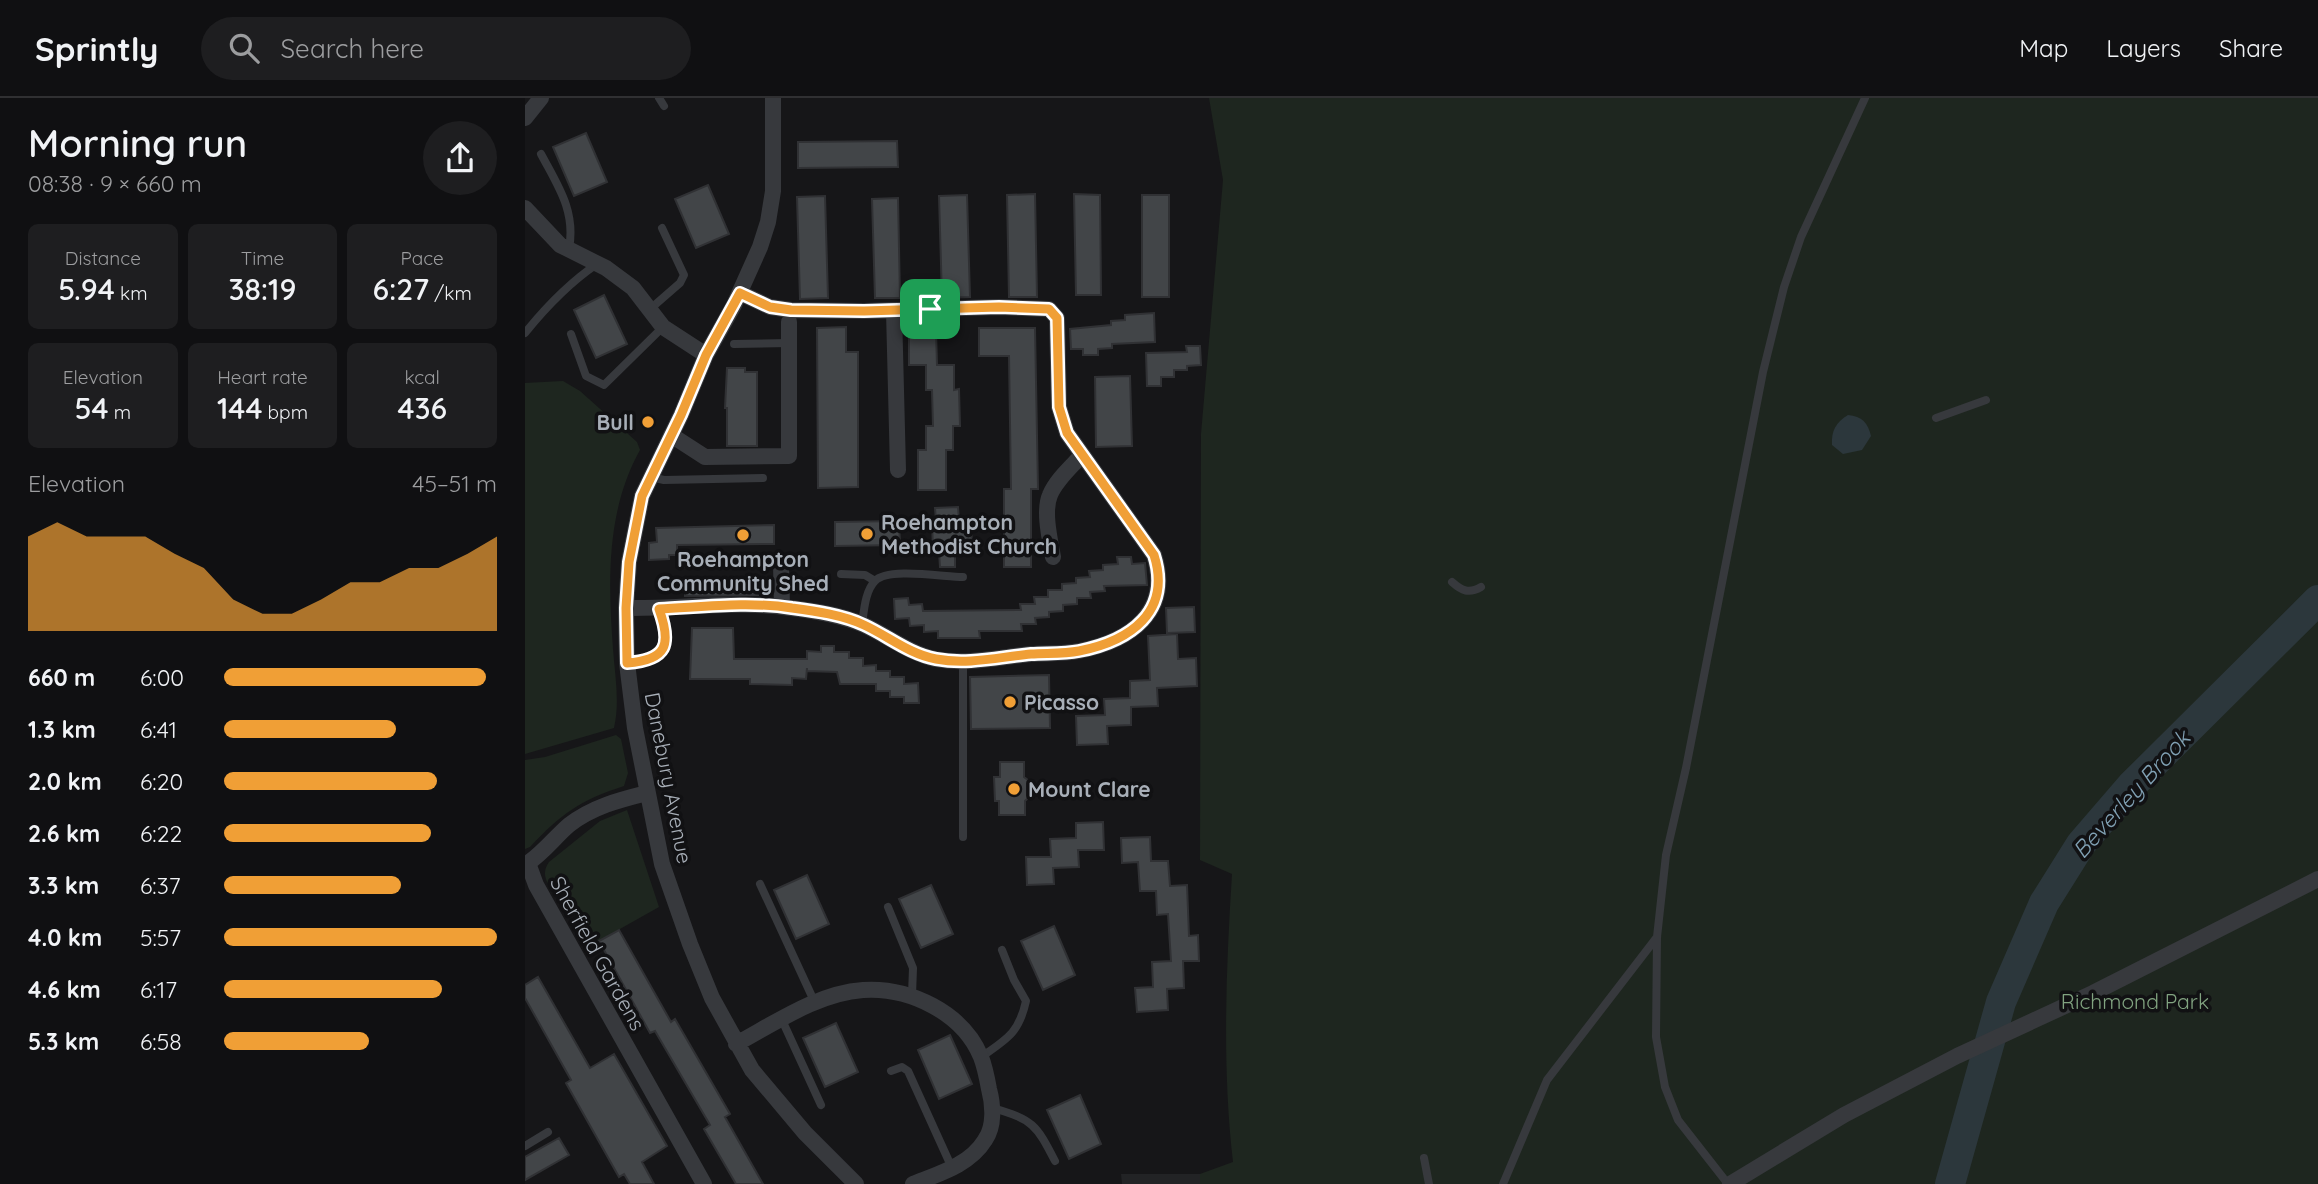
<!DOCTYPE html>
<html lang="en">
<head>
<meta charset="utf-8">
<style>
  body { margin:0; font-family:Quicksand,sans-serif; background:#1e1e20; color:#f1f3f6; height:100vh; display:flex; flex-direction:column; font-size:26px; white-space:nowrap }
  * { box-sizing:border-box; margin:0 }
  p { font-size:23px; color:#9c9d9f }
  .icon { flex:none; width:38px; height:38px; fill:none; stroke:currentColor; stroke-width:2; stroke-linecap:round; stroke-linejoin:round }
  .map { position:relative; flex:1; overflow:hidden }
  .panel { display:flex; flex-direction:column; background:#101012; width:525px }
  .panel>* { flex:none }
  .pin { position:absolute; display:grid; place-items:center; width:60px; height:60px; color:#fff; margin:-30px; border-radius:14px; box-shadow:0 4px 10px #0006 }
  .round { display:grid; place-items:center; flex:none; width:74px; height:74px; border-radius:37px; background:#1e1e20 }
  .head { display:flex; align-items:center; justify-content:space-between; height:119px; padding:0 28px }
  h1 { font-size:38px; font-weight:600; line-height:52px }
  .metrics { display:grid; grid-template-columns:repeat(3,1fr); gap:10px; height:119px; padding:7px 28px }
  .metrics div { display:grid; align-content:center; border-radius:10px; background:#1e1e20; text-align:center }
  .metrics b { font-size:30px; font-weight:600 }
  .metrics small { font-size:19px; font-weight:400 }
  .metrics p { font-size:19px }
  .chart { height:196px; padding:14px 28px }
  .chart p { display:flex; justify-content:space-between }
  .chart svg { width:100%; height:126px; margin-top:7px; fill:#f09f36; opacity:.7 }
  ul { padding:0 28px; list-style:none; font-size:23px }
  li { display:grid; grid-template-columns:112px 84px 1fr; align-items:center; height:52px }
  li i { height:18px; border-radius:9px; background:#f09f36 }
  header { display:flex; align-items:center; gap:42px; box-sizing:border-box; height:98px; padding:0 35px; background:#101012; border-bottom:2px solid #303032 }
  header strong { font-size:33px }
  nav { display:flex; gap:38px; margin-inline-start:auto; font-size:24px }
  .search { width:490px; height:63px; background:#1e1e20; display:flex; align-items:center; gap:18px; box-sizing:border-box; padding:0 24px; border-radius:38px; color:#9c9d9f; font-size:26px }
  main { display:flex; flex:1; min-height:0 }
  .map>svg:first-child { display:block }
  .built { fill:#222325 }
  .green { fill:#1e261f }
  .water { fill:#2c373c }
  .lines { fill:none; stroke-linecap:round; stroke-linejoin:round }
  .river { stroke:#2c373c; stroke-width:30 }
  .building { fill:#424548; stroke:#303134; stroke-width:2 }
  .lane { stroke:#37393d; stroke-width:8 }
  .street { stroke:#37393d; stroke-width:16 }
  .route-casing { stroke:#fff; stroke-width:14 }
  .route { stroke:#f09f36; stroke-width:9 }
  .poi-dot { fill:#f09f36; stroke:#111113; stroke-width:2.5 }
  .labels { text-anchor:middle; dominant-baseline:central; stroke-width:7; stroke-linejoin:round; paint-order:stroke }
  .poi-label { font-size:21px; font-weight:bold; fill:#a8afb8; stroke:#111113; text-anchor:start }
  .street-label { font-size:21px; fill:#a8afb8; stroke:#111113 }
  .park-label { font-size:21px; fill:#81a380; stroke:#111113 }
  .water-label { font-size:23px; font-style:italic; fill:#80a0b3; stroke:#111113 }
</style>
</head>
<body>
<header>
<strong>Sprintly</strong>
<div class="search"><svg class="icon" aria-label="search" viewBox="0 0 24 24"><circle cx="10" cy="10" r="6"/><path d="M15 15l6 6"/></svg>Search here</div>
<nav><a>Map</a><a>Layers</a><a>Share</a></nav>
</header>
<main>
<section class="panel">
<div class="head"><div><h1>Morning run</h1><p>08:38 · 9 × 660 m</p></div><a class="round"><svg class="icon" aria-label="share" viewBox="0 0 24 24"><path d="M12 15V3M7 8l5-5 5 5M5 13v7h14v-7"/></svg></a></div>
<div class="metrics">
<div><p>Distance</p><b>5.94<small> km</small></b></div>
<div><p>Time</p><b>38:19</b></div>
<div><p>Pace</p><b>6:27<small> /km</small></b></div>
</div>
<div class="metrics">
<div><p>Elevation</p><b>54<small> m</small></b></div>
<div><p>Heart rate</p><b>144<small> bpm</small></b></div>
<div><p>kcal</p><b>436</b></div>
</div>
<div class="chart"><p><span>Elevation</span>45–51 m</p>
<svg viewBox="0 0 160 44" preserveAspectRatio="none"><path d="M0 44V11L10 6L20 11L30 11L40 11L50 17L60 22L70 33L80 38L90 38L100 33L110 27L120 27L130 22L140 22L150 17L160 11V44z"/></svg>
</div>
<ul>
<li><b>660 m</b>6:00<i style="width:96%"></i></li>
<li><b>1.3 km</b>6:41<i style="width:63%"></i></li>
<li><b>2.0 km</b>6:20<i style="width:78%"></i></li>
<li><b>2.6 km</b>6:22<i style="width:76%"></i></li>
<li><b>3.3 km</b>6:37<i style="width:65%"></i></li>
<li><b>4.0 km</b>5:57<i style="width:100%"></i></li>
<li><b>4.6 km</b>6:17<i style="width:80%"></i></li>
<li><b>5.3 km</b>6:58<i style="width:53%"></i></li>
</ul>
</section>
<div class="map">
<svg width="1793" height="1086" viewBox="0 0 1793 1086">
  <rect width="100%" height="100%" fill="#161618"/>
  <path class="built" d="M 596,1076 L 675,1076 L 675,1086 L 597,1086 Z"/>
  <path class="green" d="M 684,0 L 1793,0 L 1793,1086 L 675,1086 L 675,1076 L 708,1064 C 697,969 701,871 707,776 L 675,762 L 676,336 L 698,82 Z
    M 38,283 L 55,293 L 112,344 L 115,352 C 81,413 83,483 88,551 C 90,578 95,604 89,630 L 0,656 L 0,285 Z
    M 91,637 L 96,641 L 103,675 L 99,688 C 55,702 36,716 5,749 L 0,751 L 0,662 L 20,659 Z
    M 102,712 L 134,809 L 70,845 L 41,793 L 29,797 C 23,785 15,777 24,764 L 75,723 Z"/>
  <path class="water" d="M 1323,317 C 1337,318 1343,325 1346,338 L 1337,352 L 1318,356 L 1307,347 C 1306,333 1311,324 1323,317 Z"/>
  <g class="lines">
    <path class="river" d="M 1425,1086 L 1476,904 L 1519,805 L 1556,746 L 1606,688 L 1793,502"/>
  </g>
  <path class="building" d="M 61,35 L 82,84 L 49,98 L 28,49 Z
    M 372,43 L 373,69 L 273,70 L 273,44 Z
    M 183,87 L 204,136 L 171,150 L 150,101 Z
    M 510,96 L 512,199 L 484,199 L 482,97 Z
    M 549,96 L 575,97 L 576,197 L 551,197 Z
    M 442,97 L 445,199 L 417,200 L 414,98 Z
    M 617,97 L 644,97 L 644,199 L 617,199 Z
    M 300,98 L 303,200 L 275,201 L 272,99 Z
    M 373,100 L 375,200 L 350,200 L 347,101 Z
    M 79,197 L 102,246 L 71,260 L 49,212 Z
    M 629,215 L 630,244 L 587,246 L 587,250 L 573,251 L 573,257 L 558,257 L 558,251 L 546,251 L 545,231 L 586,227 L 586,223 L 600,222 L 600,217 Z
    M 321,229 L 321,254 L 333,254 L 333,389 L 293,390 L 292,230 Z
    M 454,230 L 510,230 L 513,391 L 506,391 L 506,469 L 479,469 L 479,391 L 486,391 L 484,258 L 454,258 Z
    M 411,233 L 412,267 L 429,267 L 429,292 L 434,291 L 435,328 L 428,328 L 428,352 L 421,352 L 421,392 L 393,392 L 393,352 L 401,352 L 401,328 L 408,328 L 407,292 L 401,292 L 401,267 L 384,267 L 384,234 Z
    M 661,248 L 675,248 L 676,267 L 662,268 L 662,272 L 649,272 L 649,279 L 636,279 L 636,288 L 622,288 L 621,255 L 662,254 Z
    M 202,270 L 220,270 L 220,274 L 232,274 L 232,348 L 202,348 L 202,310 L 200,310 Z
    M 605,278 L 607,348 L 571,349 L 570,279 Z
    M 433,409 L 434,422 L 446,422 L 447,452 L 430,453 L 430,469 L 415,469 L 414,453 L 408,453 L 407,423 L 411,423 L 410,410 Z
    M 374,423 L 375,447 L 310,448 L 310,424 Z
    M 249,427 L 249,446 L 152,447 L 152,457 L 144,457 L 144,461 L 124,462 L 124,445 L 132,444 L 131,430 Z
    M 592,459 L 606,459 L 607,466 L 620,465 L 622,487 L 579,488 L 580,493 L 565,494 L 566,500 L 552,500 L 552,506 L 538,507 L 538,513 L 524,514 L 524,519 L 510,520 L 511,526 L 496,526 L 497,533 L 454,533 L 455,540 L 413,540 L 413,533 L 399,534 L 399,527 L 385,528 L 384,520 L 370,521 L 369,501 L 383,500 L 384,507 L 397,506 L 398,513 L 496,512 L 495,506 L 510,506 L 509,499 L 523,499 L 523,492 L 537,492 L 537,486 L 551,485 L 551,480 L 565,479 L 564,473 L 578,472 L 578,467 L 593,466 Z
    M 160,485 L 233,485 L 233,497 L 160,498 Z
    M 669,509 L 670,534 L 642,535 L 641,510 Z
    M 167,530 L 208,530 L 209,561 L 282,561 L 282,553 L 296,554 L 296,548 L 309,548 L 309,554 L 324,554 L 324,560 L 338,560 L 338,568 L 351,567 L 351,573 L 365,573 L 365,579 L 379,579 L 379,586 L 393,585 L 394,605 L 379,605 L 379,599 L 365,599 L 365,593 L 351,593 L 351,586 L 315,586 L 312,574 L 282,573 L 282,570 L 281,581 L 267,580 L 267,587 L 225,586 L 225,581 L 165,581 Z
    M 652,536 L 653,561 L 671,560 L 672,588 L 632,590 L 633,608 L 606,609 L 606,627 L 582,628 L 583,646 L 552,647 L 551,618 L 580,617 L 579,601 L 605,600 L 605,583 L 625,582 L 623,538 Z
    M 524,577 L 525,630 L 446,631 L 445,579 Z
    M 475,664 L 499,664 L 499,679 L 508,686 L 508,695 L 500,703 L 500,717 L 474,717 L 474,703 L 470,703 L 469,679 L 475,679 Z
    M 578,724 L 579,752 L 553,752 L 554,769 L 528,770 L 529,786 L 502,787 L 501,759 L 526,759 L 525,741 L 551,740 L 551,725 Z
    M 625,739 L 626,763 L 643,763 L 645,788 L 662,787 L 664,838 L 673,837 L 674,863 L 658,863 L 659,890 L 642,891 L 643,912 L 612,914 L 610,890 L 628,889 L 627,864 L 646,863 L 643,816 L 632,817 L 631,793 L 615,793 L 613,764 L 597,765 L 596,740 Z
    M 282,777 L 304,826 L 271,841 L 249,792 Z
    M 406,787 L 428,836 L 396,850 L 374,801 Z
    M 529,828 L 550,877 L 518,892 L 496,843 Z
    M 94,832 L 146,924 L 150,921 L 205,1016 L 200,1019 L 238,1086 L 211,1086 L 179,1031 L 185,1027 L 130,933 L 125,935 L 74,843 Z
    M 13,879 L 65,970 L 89,956 L 142,1048 L 117,1064 L 129,1086 L 105,1086 L 99,1076 L 94,1079 L 41,985 L 46,982 L 0,900 L 0,887 Z
    M 311,925 L 333,974 L 300,989 L 278,940 Z
    M 425,937 L 447,986 L 414,1001 L 393,952 Z
    M 555,997 L 576,1046 L 544,1061 L 522,1012 Z
    M 34,1040 L 44,1057 L 0,1082 L 0,1059 Z"/>
  <g class="lines">
    <path class="lane" d="M 134,0 L 139,8
      M 16,56 C 33,88 51,113 44,151
      M 124,212 L 155,185 L 159,177 L 137,130
      M 0,235 C 21,209 44,185 72,166
      M 46,236 L 61,278 L 79,287 L 138,229
      M 209,246 L 264,245
      M 1411,320 L 1461,302
      M 126,379 L 139,382 L 238,380
      M 161,466 L 256,466
      M 316,476 L 340,477 L 350,483
      M 927,484 C 937,493 944,496 956,489
      M 337,526 C 339,513 340,493 350,483 C 363,469 419,479 438,479
      M 438,564 L 438,739
      M 102,565 C 142,562 147,547 134,511
      M 235,786 L 290,905
      M 363,809 L 388,870 L 387,897
      M 257,922 L 296,1007
      M 456,959 C 482,941 494,935 501,903 L 489,882 L 477,852
      M 366,973 L 377,969 L 383,973 L 427,1070
      M 468,1010 C 508,1022 511,1026 530,1063
      M 0,1048 L 23,1034
      M 899,1060 L 904,1086
      M 978,1086 L 1022,982 L 1132,839
      M 1203,1086 L 1153,1022 L 1140,989 L 1131,939 L 1132,839 L 1141,757 L 1161,670 L 1238,274 L 1259,189 L 1276,139 L 1340,0"/>
    <path class="street" d="M 248,0 L 248,93 L 243,124 L 235,149 L 209,207 L 181,257 L 156,317 L 117,398 L 104,464 L 101,510 L 102,565 L 110,630 L 137,766 L 165,846 L 187,900 L 227,972 L 280,1035 L 331,1086
      M 0,20 L 16,0
      M 0,110 L 35,147 L 81,170 L 108,190 L 138,229 L 181,257
      M 369,213 L 373,372
      M 146,337 L 180,359 L 264,358 L 264,224
      M 528,459 C 525,442 518,413 525,397 C 531,382 546,369 557,357
      M 256,466 L 257,509
      M 101,510 C 155,511 212,502 266,510 C 290,513 317,517 339,527 C 363,538 384,555 410,561 C 442,567 474,559 506,556 C 521,555 538,556 554,553 C 605,543 647,514 629,457 L 542,335 L 534,309 L 532,220 L 524,211 L 474,209 L 339,213 L 266,212 L 245,209 L 215,195
      M 122,695 C 94,702 67,709 44,727 C 30,739 19,754 3,765 L 11,787 L 179,1086
      M 211,946 C 250,925 293,895 338,892 C 385,889 438,915 456,959 C 460,969 462,980 464,991 C 468,1006 470,1028 460,1042 C 445,1067 413,1076 388,1086
      M 1205,1086 L 1319,1017 L 1432,958 L 1568,895 L 1793,781"/>
  </g>
  <g class="lines">
    <defs>
      <path id="route" d="M 215,195 L 245,209 L 266,212 L 339,213 L 474,209 L 524,211 L 532,220 L 534,309 L 542,335 L 629,457 C 647,514 605,543 554,553 C 539,556 522,555 506,556 C 474,559 443,567 411,561 C 384,556 363,538 339,527 C 318,517 290,513 267,510 C 224,503 177,509 134,511 C 147,547 142,562 102,565 L 101,510 L 104,464 L 117,398 L 156,317 L 181,257 Z"/>
    </defs>
    <use href="#route" class="route-casing"/>
    <use href="#route" class="route"/>
  </g>
  <g class="poi-dot">
    <circle cx="123" cy="324" r="7"/>
    <circle cx="342" cy="436" r="7"/>
    <circle cx="218" cy="437" r="7"/>
    <circle cx="485" cy="604" r="7"/>
    <circle cx="489" cy="691" r="7"/>
  </g>
  <g class="labels">
    <g class="poi-label">
      <text x="109" y="324" text-anchor="end">Bull</text>
      <text x="356" y="424">Roehampton<tspan x="356" dy="24">Methodist Church</tspan></text>
      <text x="218" y="461" text-anchor="middle">Roehampton<tspan x="218" dy="24">Community Shed</tspan></text>
      <text x="499" y="604">Picasso</text>
      <text x="503" y="691">Mount Clare</text>
    </g>
    <g class="street-label">
      <text transform="translate(144 680) rotate(79)">Danebury Avenue</text>
      <text transform="translate(73 855) rotate(61)">Sherfield Gardens</text>
    </g>
    <g class="park-label">
      <text x="1610" y="903">Richmond Park</text>
    </g>
    <g class="water-label">
      <text transform="translate(1606 696) rotate(-48)">Beverley Brook</text>
    </g>
  </g>
</svg>
<div class="pin" style="left:405px;top:211px;background:#1e9e55"><svg class="icon" aria-label="arrive" viewBox="0 0 24 24"><path d="M6 21V4h12l-3 4 3 4H6"/></svg></div>
</div>
</main>
</body>
</html>
